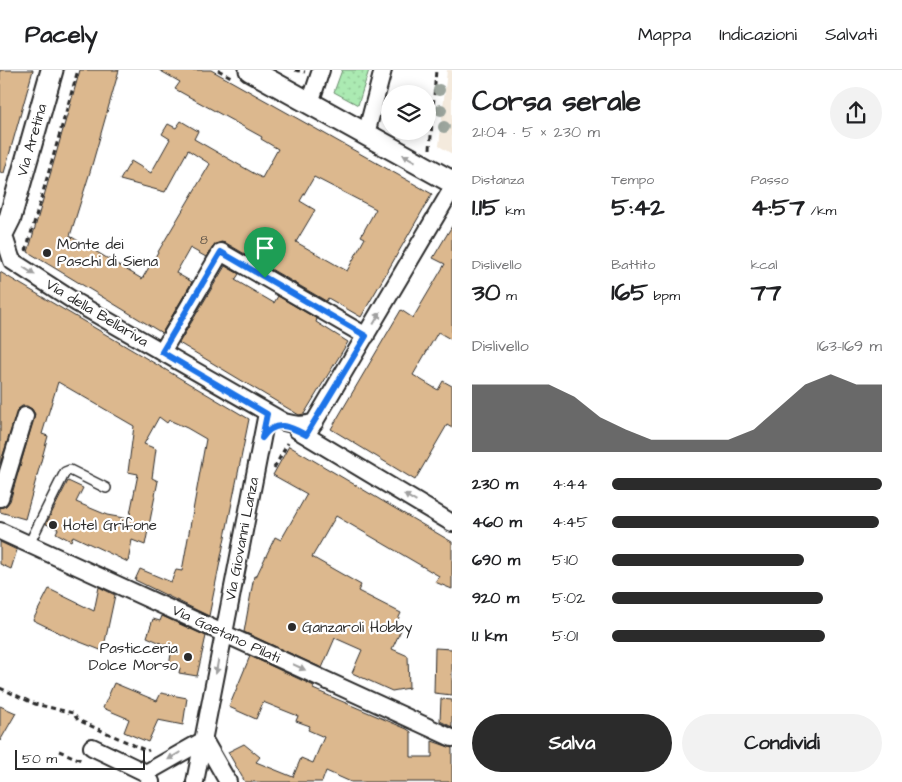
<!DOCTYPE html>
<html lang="it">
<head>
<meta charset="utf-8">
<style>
  body { margin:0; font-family:"Architects Daughter",sans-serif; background:#f2f2f2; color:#202124; height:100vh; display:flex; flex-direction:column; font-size:19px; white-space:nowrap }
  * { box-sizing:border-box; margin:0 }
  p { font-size:16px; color:#757577 }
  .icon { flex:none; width:28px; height:28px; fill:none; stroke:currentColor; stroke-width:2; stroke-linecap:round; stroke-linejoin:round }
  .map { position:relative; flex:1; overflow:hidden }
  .side { display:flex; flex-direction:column; background:#fff; width:450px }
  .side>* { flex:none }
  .tools { position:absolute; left:381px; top:15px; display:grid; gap:10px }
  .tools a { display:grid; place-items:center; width:55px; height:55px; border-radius:50%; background:#fff; box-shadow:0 2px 12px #0003; font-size:25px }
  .scale { position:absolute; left:15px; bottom:12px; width:130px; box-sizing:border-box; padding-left:5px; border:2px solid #2b2b2b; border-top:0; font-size:14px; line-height:18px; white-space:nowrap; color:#2b2b2b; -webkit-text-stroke:4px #fff; paint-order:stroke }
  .pin { position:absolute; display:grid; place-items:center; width:42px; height:42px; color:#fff; margin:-51px -21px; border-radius:50% 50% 50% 0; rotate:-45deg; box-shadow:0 0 5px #0007 }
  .pin .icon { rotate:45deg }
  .round { display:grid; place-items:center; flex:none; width:52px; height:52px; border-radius:26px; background:#f2f2f2 }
  .head { display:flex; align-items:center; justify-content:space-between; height:85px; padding:0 20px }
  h1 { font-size:28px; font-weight:800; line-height:38px }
  .figures { display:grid; grid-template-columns:repeat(3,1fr); gap:8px; height:85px; padding:5px 20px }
  .figures div { display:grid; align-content:center }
  .figures b { font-size:25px; font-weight:800 }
  .figures small { font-size:14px; font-weight:400 }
  .figures p { font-size:14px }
  .chart { height:140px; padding:10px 20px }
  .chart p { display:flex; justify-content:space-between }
  .chart svg { width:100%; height:90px; margin-top:5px; fill:#2b2b2b; opacity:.7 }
  .action { display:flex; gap:10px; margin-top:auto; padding:10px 20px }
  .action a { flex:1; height:58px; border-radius:30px; background:#2b2b2b; color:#fff; font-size:20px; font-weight:800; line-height:58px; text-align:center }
  .action a+a { background:#f2f2f2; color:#202124 }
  ul { padding:0 20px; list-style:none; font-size:16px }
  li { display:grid; grid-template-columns:80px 60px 1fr; align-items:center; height:38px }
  li i { height:12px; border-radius:6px; background:#2b2b2b }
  header { display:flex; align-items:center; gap:30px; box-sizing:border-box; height:70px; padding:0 25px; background:#fff; border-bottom:1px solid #e0e0e0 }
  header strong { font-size:24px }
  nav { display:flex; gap:28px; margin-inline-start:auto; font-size:18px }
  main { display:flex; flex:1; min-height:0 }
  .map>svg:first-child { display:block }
  .built { fill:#f4eadd }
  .grass { fill:url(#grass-dots); stroke:#6b8a6e }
  .building { fill:#dcb88e; stroke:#2b2b2b; fill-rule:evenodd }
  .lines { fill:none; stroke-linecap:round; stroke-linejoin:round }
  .service-casing { stroke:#2b2b2b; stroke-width:12 }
  .minor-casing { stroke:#2b2b2b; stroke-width:20 }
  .tertiary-casing { stroke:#2b2b2b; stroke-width:25 }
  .path { stroke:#2b2b2b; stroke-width:3; stroke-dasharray:5 4; stroke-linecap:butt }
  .service { stroke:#fff; stroke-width:9 }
  .minor { stroke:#fff; stroke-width:16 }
  .tertiary { stroke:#fff; stroke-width:21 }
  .tree { fill:#9ca59d }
  .oneway { fill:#a0a0a0 }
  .route-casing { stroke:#fff; stroke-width:10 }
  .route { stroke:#1a73e8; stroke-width:6 }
  .poi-dot { fill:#2b2b2b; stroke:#fff; stroke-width:2 }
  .labels { text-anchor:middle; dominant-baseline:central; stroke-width:4.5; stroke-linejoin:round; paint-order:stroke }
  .number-label { font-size:12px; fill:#574e44 }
  .street-label { font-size:15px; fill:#2b2b2b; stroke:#fff }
  .poi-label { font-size:15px; fill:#2b2b2b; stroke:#fff; text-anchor:start }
</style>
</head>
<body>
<header>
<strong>Pacely</strong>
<nav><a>Mappa</a><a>Indicazioni</a><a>Salvati</a></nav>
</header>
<main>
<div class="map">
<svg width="452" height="712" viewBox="0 0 452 712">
  <defs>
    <pattern id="grass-dots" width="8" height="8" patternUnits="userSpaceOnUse" patternTransform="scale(1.25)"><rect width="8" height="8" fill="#abeab2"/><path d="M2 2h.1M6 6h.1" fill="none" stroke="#93c999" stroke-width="1.8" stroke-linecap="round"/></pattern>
  </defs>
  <rect width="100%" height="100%" fill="#fff"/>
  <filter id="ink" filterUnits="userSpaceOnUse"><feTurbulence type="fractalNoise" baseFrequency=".02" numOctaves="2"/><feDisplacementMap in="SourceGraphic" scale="10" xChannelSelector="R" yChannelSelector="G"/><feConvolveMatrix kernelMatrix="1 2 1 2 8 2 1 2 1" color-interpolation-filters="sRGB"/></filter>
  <g filter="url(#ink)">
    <path class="built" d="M 447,0 L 452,0 L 452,84 L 439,76 Z"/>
    <path class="grass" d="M 342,0 L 369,0 L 358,35 L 334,22 Z"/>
    <path class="building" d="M 0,0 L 33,0 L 4,103 L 0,102 Z
      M 80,0 L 119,0 L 90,102 L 70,166 L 142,209 L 210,94 L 188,80 L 165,122 L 120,110 L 131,91 L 151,103 L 170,69 L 162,64 L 168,54 L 176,58 L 181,51 L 198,61 L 194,69 L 262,108 L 278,79 L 261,69 L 262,67 L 175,19 L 180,12 L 159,0 L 211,0 L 432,124 L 361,247 L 328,228 L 326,231 L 226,173 L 221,172 L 213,177 L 206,187 L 190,178 L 176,203 L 192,212 L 162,263 L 28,182 ZM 314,107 L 376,139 L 361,166 L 365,168 L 347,201 L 296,172 L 315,140 L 300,131 Z
      M 452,156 L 452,270 L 438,262 L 413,305 L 438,320 L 443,311 L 452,316 L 452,358 L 447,355 L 415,410 L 331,359 L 401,240 L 413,248 L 445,194 L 433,188 Z
      M 225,196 L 239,204 L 235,210 L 274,233 L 278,226 L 317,249 L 316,252 L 348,272 L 304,344 L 299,345 L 179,273 Z
      M 0,202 L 249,349 L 209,546 L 135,510 L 140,499 L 171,512 L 176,500 L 182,501 L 206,369 L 187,358 L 169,350 L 167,353 L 159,347 L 144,374 L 156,379 L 152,408 L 158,411 L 145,475 L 132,470 L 128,492 L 73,466 L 71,471 L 56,463 L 58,459 L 46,454 L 68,411 L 83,418 L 76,432 L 107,445 L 129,449 L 138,404 L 128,402 L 134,356 L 58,312 L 42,364 L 48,366 L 25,449 L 0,442 L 0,438 L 6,436 L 10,431 L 35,344 L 32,339 L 27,336 L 22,336 L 18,339 L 0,394 Z
      M 289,376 L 452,472 L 452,519 L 435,512 L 439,506 L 336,446 L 312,487 L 361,515 L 358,521 L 401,543 L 395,556 L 401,560 L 392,579 L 408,586 L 409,618 L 392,621 L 352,603 L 362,580 L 335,568 L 322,598 L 244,562 L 254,506 L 256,507 L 275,467 L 281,470 L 307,424 L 273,405 Z
      M 0,472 L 17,480 L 11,499 L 0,494 Z
      M 99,517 L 115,525 L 103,581 L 70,568 L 33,550 L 49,519 L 94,541 Z
      M 162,546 L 206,566 L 197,606 L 179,603 L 180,598 L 169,596 L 172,578 L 147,567 L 153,549 L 160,551 Z
      M 435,578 L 452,579 L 452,625 L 434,623 Z
      M 250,586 L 314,616 L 313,619 L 407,659 L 411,662 L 411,687 L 432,687 L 432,671 L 452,678 L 452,712 L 351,712 L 326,701 L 322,712 L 245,712 L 228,682 L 244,674 L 260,687 L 256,692 L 293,707 L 301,688 L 313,693 L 324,667 L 308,660 L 310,656 L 296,651 L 298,646 L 263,632 L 256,649 L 229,637 Z
      M 114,613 L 157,631 L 161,623 L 187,628 L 183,655 L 158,650 L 148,672 L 124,662 L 129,649 L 103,638 Z
      M 441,629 L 452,630 L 452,657 L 440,651 Z
      M 0,636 L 16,643 L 0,671 Z"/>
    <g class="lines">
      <defs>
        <path id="service" d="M 29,474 L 65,402 L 70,400 L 106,418"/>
        <path id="minor" d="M 310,33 L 321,0
          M 366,64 L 383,0
          M 3,163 L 12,191 L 77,233 L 284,352 C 296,355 303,356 315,352
          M 162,282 L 221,182 L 366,266
          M 297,360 L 452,453
          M 309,361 L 452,119
          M 0,428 L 25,346
          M 0,461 L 452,668
          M 92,677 L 146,703 L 151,712
          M 146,703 L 204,670 L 228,712
          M 195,712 L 267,343"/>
        <path id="tertiary" d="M 250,0 L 452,112
          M 0,168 L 10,148 L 52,0"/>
      </defs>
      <use href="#service" class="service-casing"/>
      <use href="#minor" class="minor-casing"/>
      <use href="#tertiary" class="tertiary-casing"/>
      <path class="path" d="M 218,0 L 233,8
        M 295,0 L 305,2
        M 430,79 L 436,0
        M 26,181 L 78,0
        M 274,398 L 288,373
        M 0,618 L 35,634 L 73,643 L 78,650 L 147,681 L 149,680
        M 59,681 L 81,690"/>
      <use href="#service" class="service"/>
      <use href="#minor" class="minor"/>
      <use href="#tertiary" class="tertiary"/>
    </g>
    <g class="tree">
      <circle cx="439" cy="20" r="6"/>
      <circle cx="441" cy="40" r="6"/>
      <circle cx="444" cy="57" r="6"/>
    </g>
    <defs><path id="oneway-solid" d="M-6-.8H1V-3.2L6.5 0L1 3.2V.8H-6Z" transform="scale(1.25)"/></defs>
    <g class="oneway">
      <use href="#oneway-solid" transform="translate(409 88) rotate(-151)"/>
      <use href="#oneway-solid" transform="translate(29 201) rotate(33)"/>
      <use href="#oneway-solid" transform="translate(377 248) rotate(-60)"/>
      <use href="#oneway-solid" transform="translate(410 428) rotate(-149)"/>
      <use href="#oneway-solid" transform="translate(217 597) rotate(100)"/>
      <use href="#oneway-solid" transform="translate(299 597) rotate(25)"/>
      <use href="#oneway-solid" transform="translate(174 686) rotate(149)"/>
    </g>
  </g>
  <g class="lines" filter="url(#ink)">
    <defs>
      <path id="route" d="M 221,182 L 366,266 L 306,365 C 290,356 275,349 262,368 L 267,344 L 162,282 Z"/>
    </defs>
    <use href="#route" class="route-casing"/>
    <use href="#route" class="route"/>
  </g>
  <g class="poi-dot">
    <circle cx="47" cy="183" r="5"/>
    <circle cx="53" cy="455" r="5"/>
    <circle cx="292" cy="557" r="5"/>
    <circle cx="188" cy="587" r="5"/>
  </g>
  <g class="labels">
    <g class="number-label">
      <text x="204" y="170">8</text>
    </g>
    <g class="street-label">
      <text transform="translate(32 70) rotate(-74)">Via Aretina</text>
      <text transform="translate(97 243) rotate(31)">Via della Bellariva</text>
      <text transform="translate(242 469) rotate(-79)">Via Giovanni Lanza</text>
      <text transform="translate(226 564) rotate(25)">Via Gaetano Pilati</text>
    </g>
    <g class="poi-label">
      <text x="57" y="174">Monte dei<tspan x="57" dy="17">Paschi di Siena</tspan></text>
      <text x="63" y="455">Hotel Grifone</text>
      <text x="302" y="557">Ganzaroli Hobby</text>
      <text x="178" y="578" text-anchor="end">Pasticceria<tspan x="178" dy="17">Dolce Morso</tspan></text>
    </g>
  </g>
</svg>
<div class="tools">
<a><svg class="icon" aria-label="layers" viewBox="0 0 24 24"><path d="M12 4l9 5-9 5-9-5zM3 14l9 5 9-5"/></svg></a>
</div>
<div class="scale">50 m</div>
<div class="pin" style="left:265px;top:208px;background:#1e9e55"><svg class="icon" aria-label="arrive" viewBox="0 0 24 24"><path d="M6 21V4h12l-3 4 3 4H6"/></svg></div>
</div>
<section class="side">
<div class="head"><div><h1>Corsa serale</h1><p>21:04 · 5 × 230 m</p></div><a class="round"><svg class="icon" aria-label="share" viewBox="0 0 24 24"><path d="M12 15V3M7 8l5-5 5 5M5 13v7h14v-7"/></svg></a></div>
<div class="figures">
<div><p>Distanza</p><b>1.15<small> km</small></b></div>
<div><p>Tempo</p><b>5:42</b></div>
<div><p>Passo</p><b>4:57<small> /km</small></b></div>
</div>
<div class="figures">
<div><p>Dislivello</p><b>30<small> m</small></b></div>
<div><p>Battito</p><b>165<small> bpm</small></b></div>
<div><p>kcal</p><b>77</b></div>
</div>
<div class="chart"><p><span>Dislivello</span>163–169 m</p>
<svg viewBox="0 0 160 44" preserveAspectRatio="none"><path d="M0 44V11L10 11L20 11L30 11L40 17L50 27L60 33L70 38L80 38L90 38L100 38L110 33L120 22L130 11L140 6L150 11L160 11V44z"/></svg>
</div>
<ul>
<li><b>230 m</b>4:44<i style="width:100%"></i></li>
<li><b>460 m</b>4:45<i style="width:99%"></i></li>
<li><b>690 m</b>5:10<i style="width:71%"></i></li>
<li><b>920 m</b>5:02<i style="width:78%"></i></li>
<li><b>1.1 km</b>5:01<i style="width:79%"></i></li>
</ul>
<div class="action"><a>Salva</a><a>Condividi</a></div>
</section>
</main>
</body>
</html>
